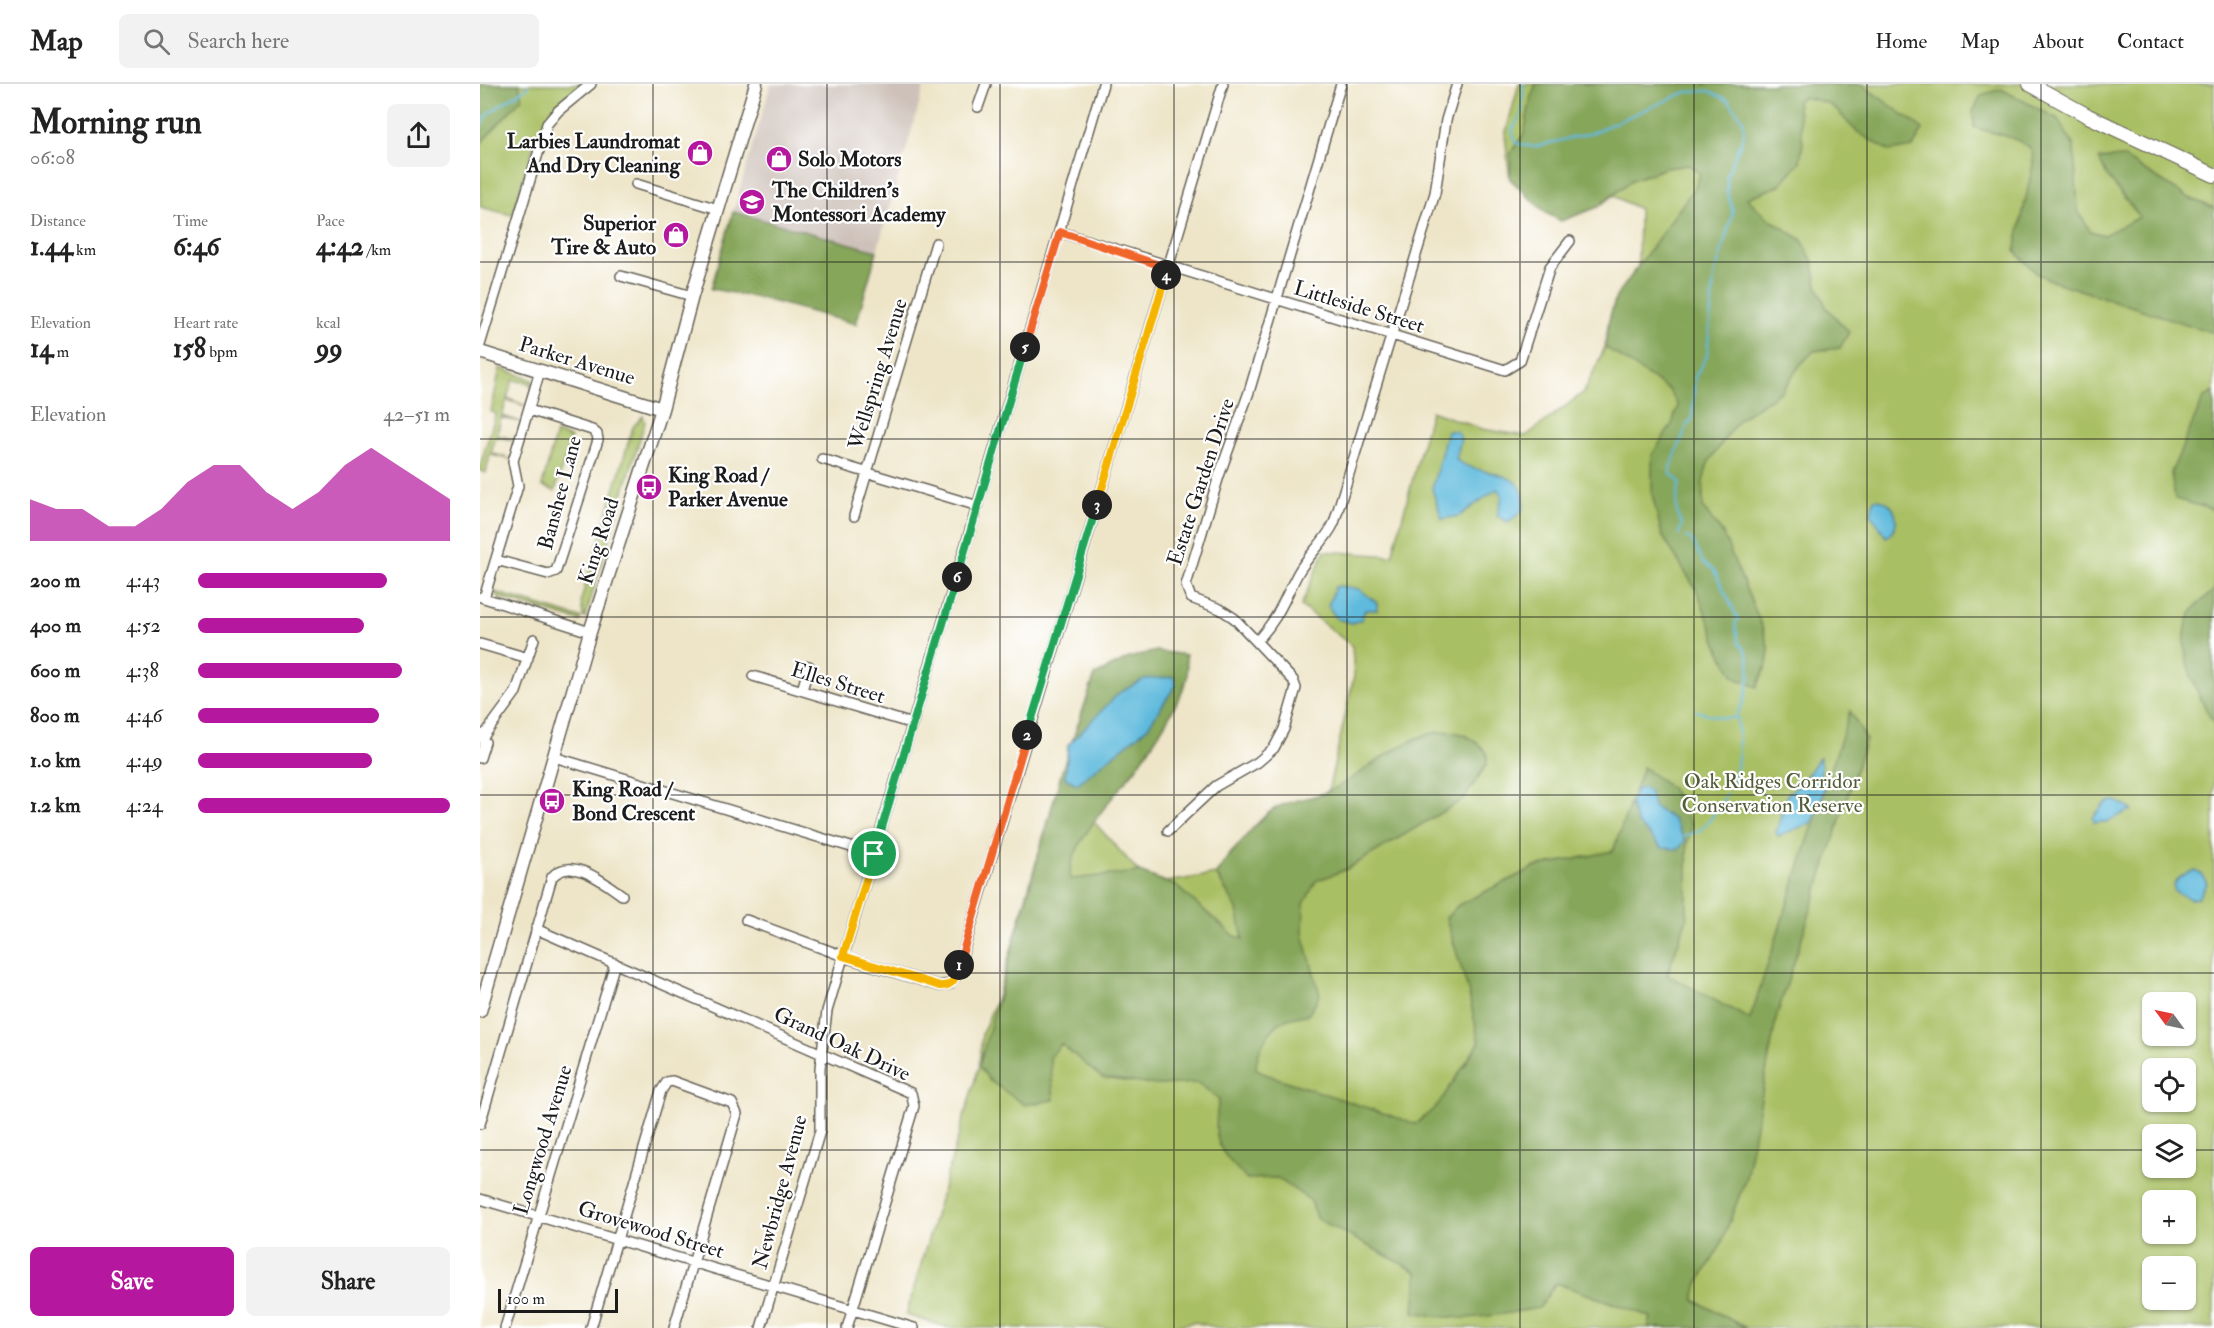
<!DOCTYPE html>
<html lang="en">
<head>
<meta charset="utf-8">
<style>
  body { margin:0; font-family:"IM FELL Double Pica",serif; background:#f2f2f2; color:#222; height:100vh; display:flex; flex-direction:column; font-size:22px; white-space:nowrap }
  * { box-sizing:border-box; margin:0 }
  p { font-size:20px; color:#767676 }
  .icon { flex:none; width:33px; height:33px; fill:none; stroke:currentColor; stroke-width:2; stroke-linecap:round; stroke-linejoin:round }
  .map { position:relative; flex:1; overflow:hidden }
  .drawer { display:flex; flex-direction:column; background:#fff; width:480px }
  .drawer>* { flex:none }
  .needle { width:39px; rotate:303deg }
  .buttons { position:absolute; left:1662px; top:908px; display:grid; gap:12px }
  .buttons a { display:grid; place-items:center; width:54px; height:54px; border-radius:9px; background:#fff; box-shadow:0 2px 4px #0004; font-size:30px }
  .scale { position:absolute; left:18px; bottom:15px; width:120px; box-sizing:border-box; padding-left:6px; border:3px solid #1c1c1c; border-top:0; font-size:16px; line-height:21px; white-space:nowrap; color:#1c1c1c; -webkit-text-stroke:4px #fff; paint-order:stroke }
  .pin { position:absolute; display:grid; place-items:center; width:51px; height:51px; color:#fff; margin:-26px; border:3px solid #fff; border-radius:50%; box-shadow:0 2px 6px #0007 }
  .km { position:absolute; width:30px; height:30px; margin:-15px; border-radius:50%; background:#222; color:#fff; font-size:16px; line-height:30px; text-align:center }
  .round { display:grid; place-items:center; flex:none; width:63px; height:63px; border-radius:9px; background:#f2f2f2 }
  .head { display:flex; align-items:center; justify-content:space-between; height:102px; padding:0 30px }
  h1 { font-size:33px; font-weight:800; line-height:45px }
  .metrics { display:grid; grid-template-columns:repeat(3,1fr); gap:9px; height:102px; padding:6px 30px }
  .metrics div { display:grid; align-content:center }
  .metrics b { font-size:26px; font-weight:800 }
  .metrics small { font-size:16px; font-weight:400 }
  .metrics p { font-size:16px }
  .chart { height:168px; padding:12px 30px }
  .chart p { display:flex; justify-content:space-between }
  .chart svg { width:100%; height:108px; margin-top:6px; fill:#b5179e; opacity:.7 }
  .button { display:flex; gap:12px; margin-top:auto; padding:12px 30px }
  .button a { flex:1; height:69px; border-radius:9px; background:#b5179e; color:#fff; font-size:24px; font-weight:800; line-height:69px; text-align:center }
  .button a+a { background:#f2f2f2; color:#222 }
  ul { padding:0 30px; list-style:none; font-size:20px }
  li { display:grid; grid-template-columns:96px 72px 1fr; align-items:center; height:45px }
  li i { height:15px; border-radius:8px; background:#b5179e }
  header { display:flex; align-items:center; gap:36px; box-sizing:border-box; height:84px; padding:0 30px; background:#fff; border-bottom:2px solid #e0e0e0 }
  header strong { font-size:28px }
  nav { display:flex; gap:33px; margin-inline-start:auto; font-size:21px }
  .search { width:420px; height:54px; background:#f2f2f2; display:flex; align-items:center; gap:15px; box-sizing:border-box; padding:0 21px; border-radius:9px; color:#767676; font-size:22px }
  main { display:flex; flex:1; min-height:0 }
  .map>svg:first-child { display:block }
  .industrial { fill:#cec1b9 }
  .green { fill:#a9bf64; stroke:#626e40; stroke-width:1.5; fill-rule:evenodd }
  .forest { fill:#86a65a; stroke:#51613b; stroke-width:1.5 }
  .water { fill:#5fbadd; stroke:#3e6b7c; stroke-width:1.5 }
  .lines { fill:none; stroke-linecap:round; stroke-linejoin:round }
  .stream { stroke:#5fbadd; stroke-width:2 }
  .street-casing { stroke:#666258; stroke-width:12 }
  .secondary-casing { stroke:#666258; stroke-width:15 }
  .primary-casing { stroke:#666258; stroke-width:16 }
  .street { stroke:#fff; stroke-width:9 }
  .secondary { stroke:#fff; stroke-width:12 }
  .primary { stroke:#fff; stroke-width:14 }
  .split-1-casing { stroke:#fff; stroke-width:12 }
  .split-2-casing { stroke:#fff; stroke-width:12 }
  .split-3-casing { stroke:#fff; stroke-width:12 }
  .split-4-casing { stroke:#fff; stroke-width:12 }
  .split-5-casing { stroke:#fff; stroke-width:12 }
  .split-6-casing { stroke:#fff; stroke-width:12 }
  .split-7-casing { stroke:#fff; stroke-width:12 }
  .split-1 { stroke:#f5b400; stroke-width:8 }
  .split-2 { stroke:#f0652b; stroke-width:8 }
  .split-3 { stroke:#22a559; stroke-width:8 }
  .split-4 { stroke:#f5b400; stroke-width:8 }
  .split-5 { stroke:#f0652b; stroke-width:8 }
  .split-6 { stroke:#22a559; stroke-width:8 }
  .split-7 { stroke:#22a559; stroke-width:8 }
  .grid { fill:none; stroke:#1c1c1c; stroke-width:1.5; stroke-opacity:0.55 }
  .labels { text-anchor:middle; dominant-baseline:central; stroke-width:4.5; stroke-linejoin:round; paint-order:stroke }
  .poi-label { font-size:21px; font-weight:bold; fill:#1c1c1c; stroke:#fff; text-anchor:start }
  .street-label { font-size:21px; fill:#1c1c1c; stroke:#fff }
  .park-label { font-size:21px; fill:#545d39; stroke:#fff }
</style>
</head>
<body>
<header>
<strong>Map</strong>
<div class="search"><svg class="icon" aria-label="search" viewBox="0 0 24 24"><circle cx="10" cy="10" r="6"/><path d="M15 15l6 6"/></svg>Search here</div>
<nav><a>Home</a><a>Map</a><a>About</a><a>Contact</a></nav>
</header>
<main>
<section class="drawer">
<div class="head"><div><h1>Morning run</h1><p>06:08</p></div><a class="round"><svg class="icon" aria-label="share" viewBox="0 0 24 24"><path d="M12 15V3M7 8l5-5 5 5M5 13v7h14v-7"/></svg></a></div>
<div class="metrics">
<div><p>Distance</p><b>1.44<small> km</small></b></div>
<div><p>Time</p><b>6:46</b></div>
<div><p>Pace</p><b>4:42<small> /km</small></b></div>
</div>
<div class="metrics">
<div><p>Elevation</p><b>14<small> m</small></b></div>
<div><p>Heart rate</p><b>158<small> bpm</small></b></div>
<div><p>kcal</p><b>99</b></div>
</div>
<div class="chart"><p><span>Elevation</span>42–51 m</p>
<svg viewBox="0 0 160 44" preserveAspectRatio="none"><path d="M0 44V27L10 31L20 31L30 38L40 38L50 31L60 20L70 13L80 13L90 24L100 31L110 24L120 13L130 6L140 13L150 20L160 27V44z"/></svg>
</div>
<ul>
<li><b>200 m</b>4:43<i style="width:75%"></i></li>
<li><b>400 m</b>4:52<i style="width:66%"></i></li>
<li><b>600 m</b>4:38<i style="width:81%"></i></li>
<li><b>800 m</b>4:46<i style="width:72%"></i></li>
<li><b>1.0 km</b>4:49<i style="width:69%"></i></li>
<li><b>1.2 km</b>4:24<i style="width:100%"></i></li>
</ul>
<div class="button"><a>Save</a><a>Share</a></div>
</section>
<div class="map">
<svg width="1734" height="1244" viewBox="0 0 1734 1244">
  <rect width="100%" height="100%" fill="#fff"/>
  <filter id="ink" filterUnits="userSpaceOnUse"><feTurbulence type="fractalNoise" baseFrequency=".0167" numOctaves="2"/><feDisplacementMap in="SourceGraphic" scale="12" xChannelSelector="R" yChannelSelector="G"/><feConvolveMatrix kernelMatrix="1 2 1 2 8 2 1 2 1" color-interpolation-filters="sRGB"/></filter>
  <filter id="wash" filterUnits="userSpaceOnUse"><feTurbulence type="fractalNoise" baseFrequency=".008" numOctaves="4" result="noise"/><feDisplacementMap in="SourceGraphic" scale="24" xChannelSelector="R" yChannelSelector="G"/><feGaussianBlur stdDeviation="1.35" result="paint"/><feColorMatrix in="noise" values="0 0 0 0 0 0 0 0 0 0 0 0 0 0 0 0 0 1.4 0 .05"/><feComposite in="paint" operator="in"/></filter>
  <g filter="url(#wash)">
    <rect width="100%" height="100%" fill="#eee5c8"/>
    <path class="industrial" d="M 291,0 L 445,0 L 397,167 L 253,128 Z"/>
    <path class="green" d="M 0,0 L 104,0 L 69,31 L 57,51 L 32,131 L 0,123 Z
      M 1039,0 L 1734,0 L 1734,1244 L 738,1244 L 714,1238 L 686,1244 L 469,1244 L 426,1231 L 499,982 L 502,950 L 518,911 L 583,684 L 615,591 C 653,573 663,565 706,571 L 707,592 L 699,612 L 655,686 L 622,724 L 614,738 L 659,788 L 686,798 L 736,790 L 749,771 L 794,725 L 848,708 L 874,592 L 872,562 L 821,522 L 844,467 L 912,472 L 951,327 L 1002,345 L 1046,352 L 1104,308 L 1125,263 L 1129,236 L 1136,213 L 1158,183 L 1159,125 L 1132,111 L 1118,123 L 1081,137 L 1066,129 L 1030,95 L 1025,51 ZM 1672,918 L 1706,918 L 1706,951 L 1672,951 ZM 1672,984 L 1706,984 L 1706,1017 L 1672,1017 ZM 1672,1050 L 1706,1050 L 1706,1083 L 1672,1083 ZM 1672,1116 L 1706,1116 L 1706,1149 L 1672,1149 ZM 1672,1182 L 1706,1182 L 1706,1215 L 1672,1215 Z
      M 20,284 L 53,296 L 51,303 L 49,299 L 33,296 L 27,314 L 46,322 L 27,316 L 22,332 L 41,338 L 21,334 L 17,351 L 35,356 L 16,353 L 11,369 L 30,375 L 10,371 L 6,389 L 0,387 L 0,382 L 16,329 L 11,328 Z
      M 163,332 L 165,338 L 105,534 L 103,533 L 101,516 L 153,343 Z
      M 76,349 L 91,354 L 75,407 L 62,402 Z
      M 15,508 L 101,534 L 100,537 L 18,513 Z"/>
    <path class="forest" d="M 0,0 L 39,0 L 42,14 L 0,60 Z
      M 1056,0 L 1381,0 L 1443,45 L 1433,63 L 1409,67 C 1398,60 1383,53 1373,44 C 1351,21 1357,20 1323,13 L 1317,17 L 1323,59 L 1320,78 L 1299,102 L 1267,114 L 1285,132 L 1322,156 L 1333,178 L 1337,201 L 1346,223 L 1369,248 L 1360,264 L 1334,267 L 1320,281 L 1302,307 L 1259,335 L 1228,379 L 1223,398 L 1223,424 L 1242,448 L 1283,545 L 1289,566 L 1287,580 L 1277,603 L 1255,594 L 1240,567 L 1217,507 L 1182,451 L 1172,410 L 1172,371 L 1192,340 L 1198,322 L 1189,306 L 1125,263 L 1129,236 L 1136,213 L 1215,103 L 1220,90 L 1209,81 L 1186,84 L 1152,96 L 1118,123 L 1081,137 L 1066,129 L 1030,95 L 1031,68 L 1044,50 L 1051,13 Z
      M 1521,5 L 1578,35 L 1594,62 L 1598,126 L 1610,147 L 1624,151 L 1660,133 L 1627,92 L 1619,75 L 1643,73 L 1707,113 L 1734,124 L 1734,249 L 1572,197 L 1556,189 L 1535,167 L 1553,80 L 1552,66 C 1538,52 1513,50 1494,43 L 1493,28 L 1501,11 Z
      M 253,128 L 397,167 L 376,240 L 280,214 L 231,205 Z
      M 1734,308 L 1734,426 L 1695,415 L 1691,389 L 1724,313 Z
      M 1734,506 L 1734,640 C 1717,610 1693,564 1711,529 C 1715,521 1727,513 1734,506 Z
      M 676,567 L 706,571 C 706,578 708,587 707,594 C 700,618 670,666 654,686 C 638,708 583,768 591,795 L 659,788 L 696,802 L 753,851 L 763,855 L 757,825 L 736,790 C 747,774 779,734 794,725 C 809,715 831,715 847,708 C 893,689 959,610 1007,669 L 1007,680 L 984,715 L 867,785 L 836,797 L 824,820 L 823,850 L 840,911 L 829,930 C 820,932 808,934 801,938 C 788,946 776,970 776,984 L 785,990 L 936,1040 L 958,1021 L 999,959 L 988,906 L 966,834 L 978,821 L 1055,783 L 1133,767 L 1163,683 L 1192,705 L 1212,742 L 1207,760 L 1207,834 L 1187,891 L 1270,935 L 1370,627 L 1386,655 L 1297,931 L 1266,1094 L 1240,1163 L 1218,1199 L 1214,1216 L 1266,1244 L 1168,1244 L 1171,1233 L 1076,1199 L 1059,1224 C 1012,1232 981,1239 934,1228 L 937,1188 L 836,1134 L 831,1117 L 797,1094 L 767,1095 C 737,1065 732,1058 739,1015 L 718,999 L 677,1001 L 622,994 L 581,960 L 570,973 L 574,1016 L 545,1021 L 510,997 L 499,982 L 583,684 L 615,591 L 649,574 Z"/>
    <path class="water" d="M 967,347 L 977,347 L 981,355 L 976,375 C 994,393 1044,383 1044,417 C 1044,429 1036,433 1027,438 L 1017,432 L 1022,412 L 1017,405 L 979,432 L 962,435 L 952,405 Z
      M 1394,415 C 1418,414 1423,445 1406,453 L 1391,430 Z
      M 859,502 L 879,505 L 897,519 L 897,526 L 885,526 L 881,536 L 872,539 L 857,535 L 848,522 L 855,503 Z
      M 694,593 L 696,601 L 667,644 L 597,700 L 585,694 L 588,661 L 639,609 L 664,595 Z
      M 1340,673 L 1341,692 L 1345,701 L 1339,724 L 1331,739 L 1298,752 L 1296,748 L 1308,709 L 1321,700 Z
      M 1163,704 L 1169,707 L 1174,723 L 1193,735 L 1205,757 L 1199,765 L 1182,764 L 1157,739 L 1150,718 L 1156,706 Z
      M 1631,717 L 1636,717 L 1652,726 L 1626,738 L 1614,738 L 1613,734 L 1623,721 Z
      M 1715,787 L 1723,791 L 1727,800 L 1718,814 L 1710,815 L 1694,807 C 1692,796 1705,788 1715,787 Z"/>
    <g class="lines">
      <path class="stream" d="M 1044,0 L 1042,29 L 1032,46 L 1036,59 L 1054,63 L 1111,49 L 1206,8 L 1230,7 L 1249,17 L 1263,36 L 1264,50 L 1247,91 L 1247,107 L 1253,128 L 1234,193 L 1227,272 L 1215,293 L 1212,335 L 1207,341 L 1190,385 L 1191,390 L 1200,398 C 1197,412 1193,427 1202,440 L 1199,450
        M 0,42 L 9,29 L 49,2
        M 1207,453 L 1212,456 L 1223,478 L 1234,486 L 1258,535 L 1255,540 L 1259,560 C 1277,571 1268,615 1257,629 C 1259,652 1261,682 1251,702
        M 1216,627 L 1243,634 L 1257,634
        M 1204,752 L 1219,747 L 1230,736 L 1247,710"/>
    </g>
  </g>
  <g filter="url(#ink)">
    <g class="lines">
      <defs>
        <path id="street" d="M 498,23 L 506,0
          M 156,100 L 238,125
          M 580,148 L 1025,286 L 1040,277 L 1070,183 L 1090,157
          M 141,192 L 212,212
          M 0,261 L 67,40 L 78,27 L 111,0
          M 342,375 L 498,422
          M 374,432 L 456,159
          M 16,476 L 68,490 L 76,487 L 118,356 L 117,350 L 112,346 L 49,326
          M 1,513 L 110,548
          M 4,514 L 38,402 L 33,377 L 60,287
          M 777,557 C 800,532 803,517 818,489 C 828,471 845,458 854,439 L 955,109 L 966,36 L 977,0
          M 0,560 L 48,574
          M 273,592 L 433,640
          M 322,606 L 329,582
          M 0,650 L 5,658 L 0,674
          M 3,653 L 36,608 L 54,555
          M 74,673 L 394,770
          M 688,747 L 736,702 L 778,678 L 794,664 L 804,645 L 816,604 L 813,596 L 754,534 L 740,525 L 711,514 L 706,501 L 739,392 L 769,308 L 861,0
          M 266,836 L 374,876 L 460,902 L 470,900 L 476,892 L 743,0
          M 56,845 L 431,1009 L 434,1022 L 367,1244
          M 0,1040 L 72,793 C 91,771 125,799 142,811
          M 0,1115 L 434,1244
          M 25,1244 L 135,879
          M 111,1244 L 181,1007 L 187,998 L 192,997 L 252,1019 L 257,1030 L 194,1244
          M 281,1244 L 340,1047 L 340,984 L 347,927 L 623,0"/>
        <path id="secondary" d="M 0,268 L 182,325
          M 0,927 L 110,548 L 182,325 L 212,212 L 276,0"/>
        <path id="primary" d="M 1550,0 L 1608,32 L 1734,91"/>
      </defs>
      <use href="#street" class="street-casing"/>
      <use href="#secondary" class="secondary-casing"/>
      <use href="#primary" class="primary-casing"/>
      <use href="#street" class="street"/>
      <use href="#secondary" class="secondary"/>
      <use href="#primary" class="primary"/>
    </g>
  </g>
  <g class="lines" filter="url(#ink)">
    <defs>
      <path id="split-1" d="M 394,770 L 363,872 L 460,902 C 474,903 476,892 479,881"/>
      <path id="split-2" d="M 479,881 L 547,651"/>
      <path id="split-3" d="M 547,651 L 617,421"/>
      <path id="split-4" d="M 617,421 L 686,191"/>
      <path id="split-5" d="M 545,263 L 580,148 L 688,184 L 686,191"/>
      <path id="split-6" d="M 477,493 L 545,263"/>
      <path id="split-7" d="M 394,770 L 477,493"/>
    </defs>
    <use href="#split-1" class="split-1-casing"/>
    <use href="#split-2" class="split-2-casing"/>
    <use href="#split-3" class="split-3-casing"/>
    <use href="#split-4" class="split-4-casing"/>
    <use href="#split-5" class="split-5-casing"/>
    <use href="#split-6" class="split-6-casing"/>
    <use href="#split-7" class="split-7-casing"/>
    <use href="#split-1" class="split-1"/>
    <use href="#split-2" class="split-2"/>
    <use href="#split-3" class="split-3"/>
    <use href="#split-4" class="split-4"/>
    <use href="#split-5" class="split-5"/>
    <use href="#split-6" class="split-6"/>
    <use href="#split-7" class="split-7"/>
  </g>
  <path class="grid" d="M 173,0 L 173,1244M 347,0 L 347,1244M 520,0 L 520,1244M 694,0 L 694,1244M 867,0 L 867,1244M 1040,0 L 1040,1244M 1214,0 L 1214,1244M 1387,0 L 1387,1244M 1561,0 L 1561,1244M 0,178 L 1734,178M 0,355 L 1734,355M 0,533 L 1734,533M 0,711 L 1734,711M 0,889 L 1734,889M 0,1066 L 1672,1066M 1706,1066 L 1734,1066"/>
  <defs>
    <symbol id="shop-disc" viewBox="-11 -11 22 22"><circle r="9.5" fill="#b5179e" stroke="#fff"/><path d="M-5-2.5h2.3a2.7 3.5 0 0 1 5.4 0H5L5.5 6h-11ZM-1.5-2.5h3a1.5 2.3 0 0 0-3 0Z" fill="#fff"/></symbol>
    <symbol id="school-disc" viewBox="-11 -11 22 22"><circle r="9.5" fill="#b5179e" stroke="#fff"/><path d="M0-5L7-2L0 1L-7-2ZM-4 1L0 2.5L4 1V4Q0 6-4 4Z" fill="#fff"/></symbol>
    <symbol id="bus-disc" viewBox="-11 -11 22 22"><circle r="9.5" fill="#b5179e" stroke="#fff"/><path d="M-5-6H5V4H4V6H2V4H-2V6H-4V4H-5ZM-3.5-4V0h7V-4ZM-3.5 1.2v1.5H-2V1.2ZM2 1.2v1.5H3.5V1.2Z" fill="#fff"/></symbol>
  </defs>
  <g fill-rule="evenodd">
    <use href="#shop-disc" x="205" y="54" width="30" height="30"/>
    <use href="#shop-disc" x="284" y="60" width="30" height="30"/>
    <use href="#school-disc" x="257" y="103" width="30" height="30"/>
    <use href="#shop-disc" x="181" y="136" width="30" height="30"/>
    <use href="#bus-disc" x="154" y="388" width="30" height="30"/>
    <use href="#bus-disc" x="57" y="702" width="30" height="30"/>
  </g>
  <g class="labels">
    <g class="poi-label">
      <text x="200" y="57" text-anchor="end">Larbies Laundromat<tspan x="200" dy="24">And Dry Cleaning</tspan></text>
      <text x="318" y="75">Solo Motors</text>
      <text x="292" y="106">The Children’s<tspan x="292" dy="24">Montessori Academy</tspan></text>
      <text x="176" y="139" text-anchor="end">Superior<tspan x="176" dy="24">Tire &amp; Auto</tspan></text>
      <text x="188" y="391">King Road /<tspan x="188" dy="24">Parker Avenue</tspan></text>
      <text x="92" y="705">King Road /<tspan x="92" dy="24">Bond Crescent</tspan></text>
    </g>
    <g class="street-label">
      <text transform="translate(879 223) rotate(17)">Littleside Street</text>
      <text transform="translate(97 277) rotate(17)">Parker Avenue</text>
      <text transform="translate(398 290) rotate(-73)">Wellspring Avenue</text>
      <text transform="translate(721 398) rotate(-72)">Estate Garden Drive</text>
      <text transform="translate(80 409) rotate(-75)">Banshee Lane</text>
      <text transform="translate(119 457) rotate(-72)">King Road</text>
      <text transform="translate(358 599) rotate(17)">Elles Street</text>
      <text transform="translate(362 960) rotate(25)">Grand Oak Drive</text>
      <text transform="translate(63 1056) rotate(-73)">Longwood Avenue</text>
      <text transform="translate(300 1108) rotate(-75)">Newbridge Avenue</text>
      <text transform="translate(171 1146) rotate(17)">Grovewood Street</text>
    </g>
    <g class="park-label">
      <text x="1292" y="697">Oak Ridges Corridor<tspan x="1292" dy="24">Conservation Reserve</tspan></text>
    </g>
  </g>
</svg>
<div class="buttons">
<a><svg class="needle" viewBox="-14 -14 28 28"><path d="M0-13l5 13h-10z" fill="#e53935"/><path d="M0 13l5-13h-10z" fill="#767676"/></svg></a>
<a><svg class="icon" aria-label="locate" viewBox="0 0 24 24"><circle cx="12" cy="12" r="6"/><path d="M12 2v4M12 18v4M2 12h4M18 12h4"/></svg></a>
<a><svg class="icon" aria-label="layers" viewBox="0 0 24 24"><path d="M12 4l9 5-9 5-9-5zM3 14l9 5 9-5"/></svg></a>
<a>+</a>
<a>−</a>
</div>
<div class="scale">100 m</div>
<div class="pin" style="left:394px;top:770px;background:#1e9e55"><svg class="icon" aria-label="arrive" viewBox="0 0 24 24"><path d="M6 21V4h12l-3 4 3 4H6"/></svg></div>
<b class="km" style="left:479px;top:881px">1</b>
<b class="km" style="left:547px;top:651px">2</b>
<b class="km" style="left:617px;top:421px">3</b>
<b class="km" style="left:686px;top:191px">4</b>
<b class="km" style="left:545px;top:263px">5</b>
<b class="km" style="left:477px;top:493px">6</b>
</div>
</main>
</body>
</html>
